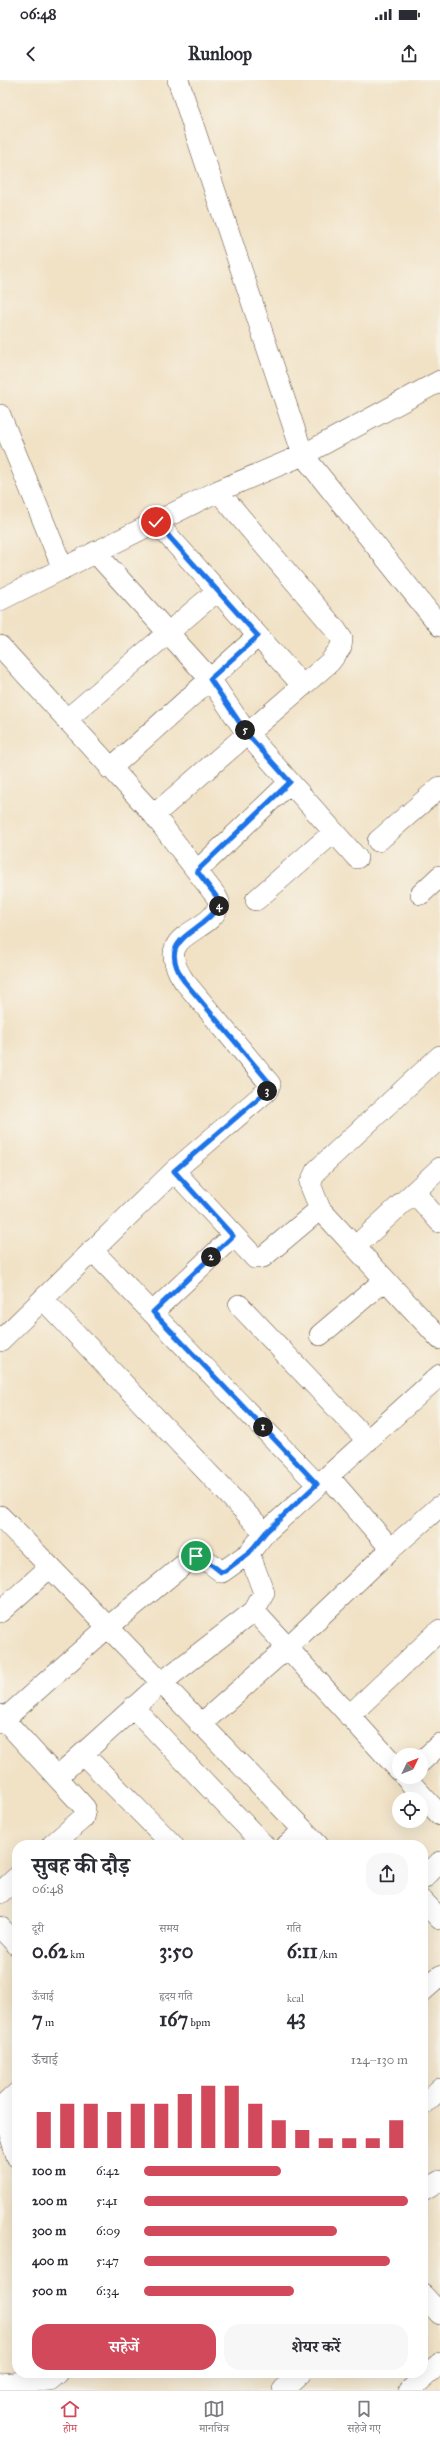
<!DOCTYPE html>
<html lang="hi">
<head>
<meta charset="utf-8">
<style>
  body { margin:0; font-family:"IM FELL Great Primer","Noto Serif Devanagari",serif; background:#f7f7f7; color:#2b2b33; height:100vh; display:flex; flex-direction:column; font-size:15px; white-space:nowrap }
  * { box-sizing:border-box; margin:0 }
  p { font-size:13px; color:#7c7c81 }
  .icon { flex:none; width:22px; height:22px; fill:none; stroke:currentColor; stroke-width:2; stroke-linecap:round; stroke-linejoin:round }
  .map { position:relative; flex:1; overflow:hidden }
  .panel { position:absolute; left:12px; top:1760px; width:416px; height:538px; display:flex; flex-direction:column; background:#fff; border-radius:16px; box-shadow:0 4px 16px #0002 }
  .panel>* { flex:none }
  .needle { width:26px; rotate:47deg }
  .fabs { position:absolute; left:392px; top:1668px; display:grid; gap:8px }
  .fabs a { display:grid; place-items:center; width:36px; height:36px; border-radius:50%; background:#fff; box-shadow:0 4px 16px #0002; font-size:20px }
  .pin { position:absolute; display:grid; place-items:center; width:34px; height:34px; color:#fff; margin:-17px; border:2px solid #fff; border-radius:50%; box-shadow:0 1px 4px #0007 }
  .km { position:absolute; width:20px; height:20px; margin:-10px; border-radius:50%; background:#222; color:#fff; font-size:11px; line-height:20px; text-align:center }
  .round { display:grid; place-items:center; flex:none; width:42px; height:42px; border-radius:16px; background:#f7f7f7 }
  .overview { display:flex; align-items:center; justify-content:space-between; height:68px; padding:0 20px }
  h1 { font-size:22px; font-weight:700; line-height:30px }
  .figures { display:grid; grid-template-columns:repeat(3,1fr); gap:6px; height:68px; padding:4px 20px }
  .figures div { display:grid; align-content:center }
  .figures b { font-size:20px; font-weight:700 }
  .figures small { font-size:11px; font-weight:400 }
  .figures p { font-size:11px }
  .chart { height:112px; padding:8px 20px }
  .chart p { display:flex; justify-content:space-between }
  .chart svg { width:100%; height:72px; margin-top:4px; stroke:#d1495b; stroke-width:6 }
  .cta { display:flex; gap:8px; margin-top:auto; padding:8px 20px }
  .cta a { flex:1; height:46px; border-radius:16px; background:#d1495b; color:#fff; font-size:16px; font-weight:700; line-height:46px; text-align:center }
  .cta a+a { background:#f7f7f7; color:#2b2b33 }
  ul { padding:0 20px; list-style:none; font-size:13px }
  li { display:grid; grid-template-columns:64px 48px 1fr; align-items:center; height:30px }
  li i { height:10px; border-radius:5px; background:#d1495b }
  .status { display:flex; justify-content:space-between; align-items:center; height:28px; padding:0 20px; background:#fff; direction:ltr }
  .status svg { height:11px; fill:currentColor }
  header { display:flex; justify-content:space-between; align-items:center; height:52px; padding:0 20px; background:#fff; font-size:18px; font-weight:700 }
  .tabs { display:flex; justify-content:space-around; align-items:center; height:56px; border-top:1px solid #e1e1e2; background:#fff; font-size:11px; color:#7c7c81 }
  .tabs a { display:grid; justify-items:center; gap:2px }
  .tabs .selected { color:#d1495b }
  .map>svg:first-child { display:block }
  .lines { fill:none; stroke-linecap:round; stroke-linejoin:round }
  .minor-casing { stroke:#564637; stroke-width:22 }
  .minor { stroke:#fff; stroke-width:21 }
  .route-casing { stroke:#fff; stroke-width:8 }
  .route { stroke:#1a73e8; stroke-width:5 }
</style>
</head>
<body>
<div class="status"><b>06:48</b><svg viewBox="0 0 49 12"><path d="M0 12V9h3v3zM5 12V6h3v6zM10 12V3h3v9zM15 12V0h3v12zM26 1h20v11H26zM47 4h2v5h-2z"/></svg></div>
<header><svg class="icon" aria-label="back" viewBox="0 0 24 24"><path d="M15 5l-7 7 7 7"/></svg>Runloop<svg class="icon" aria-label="share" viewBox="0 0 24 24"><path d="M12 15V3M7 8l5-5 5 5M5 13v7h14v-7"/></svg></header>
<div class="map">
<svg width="440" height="2310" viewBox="0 0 440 2310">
  <rect width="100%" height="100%" fill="#f7f3e8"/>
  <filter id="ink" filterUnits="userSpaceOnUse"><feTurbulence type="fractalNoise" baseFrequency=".025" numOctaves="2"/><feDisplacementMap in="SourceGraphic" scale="8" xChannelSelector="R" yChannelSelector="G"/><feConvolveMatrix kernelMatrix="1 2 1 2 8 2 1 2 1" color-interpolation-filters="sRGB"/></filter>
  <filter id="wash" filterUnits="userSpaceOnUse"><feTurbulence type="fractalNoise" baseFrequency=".012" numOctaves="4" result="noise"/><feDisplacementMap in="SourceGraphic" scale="16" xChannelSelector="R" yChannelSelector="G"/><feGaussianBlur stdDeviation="0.9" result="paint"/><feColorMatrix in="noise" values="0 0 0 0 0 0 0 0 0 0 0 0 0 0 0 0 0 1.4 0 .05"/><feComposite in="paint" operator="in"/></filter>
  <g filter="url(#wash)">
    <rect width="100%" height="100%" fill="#f1e2c6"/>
  </g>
  <g filter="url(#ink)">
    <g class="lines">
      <defs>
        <path id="minor" d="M 178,0 L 303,375 L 440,546
          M 0,335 L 63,489
          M 156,442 L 303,606
          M 95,472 L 210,599 L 248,655 L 357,778
          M 0,520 L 218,411 L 303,375 L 440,301
          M 0,566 L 154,735 L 216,816 L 219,822 C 215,856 149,849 184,901 L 270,1004 L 267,1011 L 174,1091 L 0,1261
          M 66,640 L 217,511
          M 110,689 L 258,556
          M 154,735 L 330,582 L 341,567 L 342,559 L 336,550 L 218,411
          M 378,761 L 440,707
          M 197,791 L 290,702
          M 421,814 L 440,796
          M 256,820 L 334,752
          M 440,976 L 316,1091 L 310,1104 L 320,1129 L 440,1259
          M 174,1091 L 255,1178 L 263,1177 L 320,1129
          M 414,1112 L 440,1142
          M 356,1166 L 440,1088
          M 92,1170 L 317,1404
          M 43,1219 L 265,1453
          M 239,1225 L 368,1361
          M 153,1232 L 233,1156
          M 320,1255 L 385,1200
          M 328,1396 L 391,1469
          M 0,1436 L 50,1487 L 0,1532
          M 249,1473 L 264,1513 L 254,1531 L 399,1690
          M 50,1487 L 318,1765
          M 133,1627 L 264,1765
          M 0,1635 L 85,1728 L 83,1738 L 52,1765
          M 349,1636 L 440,1550
          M 0,1643 L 108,1547 L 193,1477 L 202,1477 L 222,1492 L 249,1473 L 265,1453 L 440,1295
          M 200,1645 L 288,1567 L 391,1469 L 440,1426
          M 83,1674 L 173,1765
          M 421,1682 L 440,1664
          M 57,1697 L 161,1603 L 254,1531
          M 405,1697 L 440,1735
          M 287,1765 L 304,1750
          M 423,1799 L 440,1782
          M 0,1813 L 17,1797
          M 423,1821 L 440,1839
          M 0,1847 L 17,1865
          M 423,1911 L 440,1896
          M 423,2025 L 440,2009
          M 0,2029 L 17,2013
          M 0,2031 L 8,2048 L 17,2077
          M 423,2111 L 440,2101
          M 423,2215 L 440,2234
          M 0,2304 L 50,2300 L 58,2293
          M 283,2310 L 301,2293
          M 410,2310 L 440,2283"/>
      </defs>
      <use href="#minor" class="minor-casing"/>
      <use href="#minor" class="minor"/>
    </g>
  </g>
  <g class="lines" filter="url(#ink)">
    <defs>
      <path id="route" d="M 156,442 L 258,556 L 210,599 L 248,655 L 290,702 L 197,791 L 216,816 L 219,826 C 198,857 155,857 184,901 L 268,1001 L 270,1006 L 267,1011 L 174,1091 L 233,1156 L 153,1232 L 317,1404 L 266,1452 L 249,1473 L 225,1491 L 221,1492 L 202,1477 L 196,1476"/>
    </defs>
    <use href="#route" class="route-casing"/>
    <use href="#route" class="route"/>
  </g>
</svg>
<div class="fabs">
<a><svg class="needle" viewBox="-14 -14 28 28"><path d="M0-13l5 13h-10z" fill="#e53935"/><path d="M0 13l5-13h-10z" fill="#7c7c81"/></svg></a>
<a><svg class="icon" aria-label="locate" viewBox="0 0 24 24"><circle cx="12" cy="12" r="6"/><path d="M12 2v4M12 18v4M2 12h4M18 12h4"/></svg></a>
</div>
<div class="pin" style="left:196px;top:1476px;background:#1e9e55"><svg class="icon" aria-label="arrive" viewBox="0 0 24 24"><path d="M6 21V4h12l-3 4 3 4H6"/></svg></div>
<div class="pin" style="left:156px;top:442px;background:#d93025"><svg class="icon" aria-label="check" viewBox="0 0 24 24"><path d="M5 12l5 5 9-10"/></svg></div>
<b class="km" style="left:263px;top:1347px">1</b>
<b class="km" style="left:211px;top:1177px">2</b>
<b class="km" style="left:267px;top:1011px">3</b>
<b class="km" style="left:219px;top:826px">4</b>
<b class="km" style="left:245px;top:650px">5</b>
<section class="panel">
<div class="overview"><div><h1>सुबह की दौड़</h1><p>06:48</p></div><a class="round"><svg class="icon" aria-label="share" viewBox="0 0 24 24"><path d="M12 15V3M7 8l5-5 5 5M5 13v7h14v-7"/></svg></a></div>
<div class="figures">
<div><p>दूरी</p><b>0.62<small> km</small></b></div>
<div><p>समय</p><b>3:50</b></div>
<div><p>गति</p><b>6:11<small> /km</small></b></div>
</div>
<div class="figures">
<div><p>ऊँचाई</p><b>7<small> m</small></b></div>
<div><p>हृदय गति</p><b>167<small> bpm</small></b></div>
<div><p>kcal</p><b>43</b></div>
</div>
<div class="chart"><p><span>ऊँचाई</span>124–130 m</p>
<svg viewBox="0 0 160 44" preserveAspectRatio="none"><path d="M5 44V22M15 44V17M25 44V17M35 44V22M45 44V17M55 44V17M65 44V11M75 44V6M85 44V6M95 44V17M105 44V27M115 44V33M125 44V38M135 44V38M145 44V38M155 44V27"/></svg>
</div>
<ul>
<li><b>100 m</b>6:42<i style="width:52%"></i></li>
<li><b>200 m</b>5:41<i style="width:100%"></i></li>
<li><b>300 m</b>6:09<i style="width:73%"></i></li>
<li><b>400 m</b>5:47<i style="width:93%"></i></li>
<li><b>500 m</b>6:34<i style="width:57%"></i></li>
</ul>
<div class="cta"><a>सहेजें</a><a>शेयर करें</a></div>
</section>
</div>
<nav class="tabs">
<a class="selected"><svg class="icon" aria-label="home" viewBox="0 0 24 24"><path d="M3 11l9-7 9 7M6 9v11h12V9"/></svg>होम</a>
<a><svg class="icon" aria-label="map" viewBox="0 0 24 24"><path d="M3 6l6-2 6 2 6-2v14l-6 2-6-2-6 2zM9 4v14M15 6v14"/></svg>मानचित्र</a>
<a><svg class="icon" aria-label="saved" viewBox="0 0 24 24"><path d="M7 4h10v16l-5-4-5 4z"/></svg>सहेजे गए</a>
</nav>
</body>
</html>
